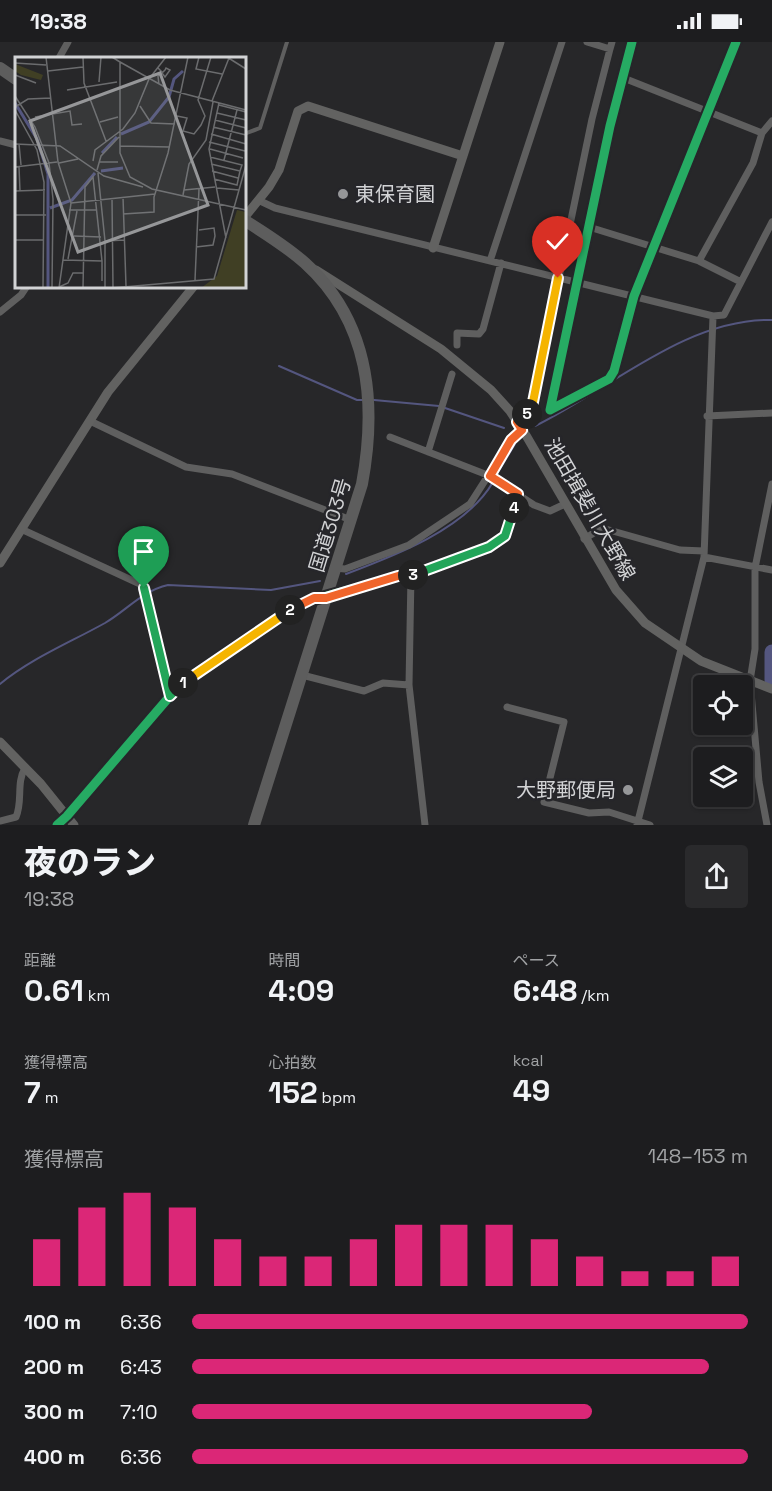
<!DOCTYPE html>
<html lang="ja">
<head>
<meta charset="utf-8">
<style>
  body { margin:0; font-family:"Space Grotesk","Noto Sans JP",sans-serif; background:#2a2a2c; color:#f1f3f6; height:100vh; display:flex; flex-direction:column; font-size:22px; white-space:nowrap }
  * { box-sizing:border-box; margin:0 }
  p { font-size:20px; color:#a0a2a4 }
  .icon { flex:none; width:33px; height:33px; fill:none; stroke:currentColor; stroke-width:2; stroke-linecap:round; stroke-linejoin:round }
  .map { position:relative; height:783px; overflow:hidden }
  .details { display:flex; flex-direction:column; background:#1d1d1f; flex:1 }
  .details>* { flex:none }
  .fabs { position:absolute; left:693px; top:633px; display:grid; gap:12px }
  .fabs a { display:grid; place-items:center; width:60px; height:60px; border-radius:6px; background:#1d1d1f; box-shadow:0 2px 4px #0004,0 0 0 2px #3b3b3d; font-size:30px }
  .pin { position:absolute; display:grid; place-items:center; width:51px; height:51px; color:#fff; margin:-62px -26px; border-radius:50% 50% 50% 0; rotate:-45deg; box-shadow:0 0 6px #0007 }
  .pin .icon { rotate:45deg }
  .km { position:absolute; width:30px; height:30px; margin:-15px; border-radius:50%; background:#222; color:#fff; font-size:16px; line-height:30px; text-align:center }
  .round { display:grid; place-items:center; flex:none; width:63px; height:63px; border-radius:6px; background:#2a2a2c }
  .overview { display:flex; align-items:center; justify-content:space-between; height:102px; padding:0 24px }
  h1 { font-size:33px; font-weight:800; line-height:45px }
  .metrics { display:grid; grid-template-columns:repeat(3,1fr); gap:9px; height:102px; padding:6px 24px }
  .metrics div { display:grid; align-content:center }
  .metrics b { font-size:30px; font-weight:800 }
  .metrics small { font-size:16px; font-weight:400 }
  .metrics p { font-size:16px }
  .chart { height:168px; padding:12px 24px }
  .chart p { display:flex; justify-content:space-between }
  .chart svg { width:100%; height:108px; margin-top:6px; stroke:#db2777; stroke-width:6 }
  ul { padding:0 24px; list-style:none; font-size:20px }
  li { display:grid; grid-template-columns:96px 72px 1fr; align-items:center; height:45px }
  li i { height:15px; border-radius:8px; background:#db2777 }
  .status { display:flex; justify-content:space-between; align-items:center; height:42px; padding:0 30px; background:#1d1d1f; direction:ltr }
  .status svg { height:16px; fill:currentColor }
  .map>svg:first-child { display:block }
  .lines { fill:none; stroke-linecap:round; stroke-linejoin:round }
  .stream { stroke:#54567f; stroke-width:2 }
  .river { stroke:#54567f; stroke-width:15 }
  .lane { stroke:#5f5f5f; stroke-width:4 }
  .street { stroke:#5f5f5f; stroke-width:7 }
  .secondary { stroke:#626261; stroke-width:9 }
  .highway { stroke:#5d5d5d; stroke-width:12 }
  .cycleway-casing { stroke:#26262a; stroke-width:13 }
  .cycleway { stroke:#26ab63; stroke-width:9 }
  .split-1-casing { stroke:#fff; stroke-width:12 }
  .split-2-casing { stroke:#fff; stroke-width:12 }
  .split-3-casing { stroke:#fff; stroke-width:12 }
  .split-4-casing { stroke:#fff; stroke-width:12 }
  .split-5-casing { stroke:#fff; stroke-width:12 }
  .split-6-casing { stroke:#fff; stroke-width:12 }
  .split-1 { stroke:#22a559; stroke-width:8 }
  .split-2 { stroke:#f5b400; stroke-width:8 }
  .split-3 { stroke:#f0652b; stroke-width:8 }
  .split-4 { stroke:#22a559; stroke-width:8 }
  .split-5 { stroke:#f0652b; stroke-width:8 }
  .split-6 { stroke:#f5b400; stroke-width:8 }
  .poi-dot { fill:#969799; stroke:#26262a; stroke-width:2 }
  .labels { text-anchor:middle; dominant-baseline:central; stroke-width:5; stroke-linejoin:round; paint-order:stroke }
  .poi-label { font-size:20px; fill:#d2d3d5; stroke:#26262a; text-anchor:start }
  .street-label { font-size:20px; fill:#d2d3d5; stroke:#26262a }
  .inset-river { fill:none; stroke:#54567f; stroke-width:3 }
  .inset-road { fill:none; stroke:#6b6c6e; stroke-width:1.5 }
  .view { fill:#969799; fill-opacity:0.15; stroke:#969799; stroke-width:3 }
  .inset-edge { fill:none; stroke:#d2d3d5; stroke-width:3 }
</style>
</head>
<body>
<div class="status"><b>19:38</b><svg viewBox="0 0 49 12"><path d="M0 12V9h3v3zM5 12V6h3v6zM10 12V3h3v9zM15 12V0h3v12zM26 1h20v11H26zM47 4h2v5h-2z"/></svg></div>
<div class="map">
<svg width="772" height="783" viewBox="0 0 772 783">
  <rect width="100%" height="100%" fill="#272729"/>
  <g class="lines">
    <path class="stream" d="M 279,324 L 357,358 L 365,358
      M 374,358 L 439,364
      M 445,366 L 504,386
      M 535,384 C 609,348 686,276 772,278
      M 495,435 L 515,402
      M 346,532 C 394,514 466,487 493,440
      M 0,642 C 32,616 69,601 105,581 C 127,568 142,549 168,543 L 271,548 L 320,539"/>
    <path class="river" d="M 772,610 L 772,638"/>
    <path class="lane" d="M 244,92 L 260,86 L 287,0"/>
    <path class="street" d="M 587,0 L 610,7 L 612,0
      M 632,0 L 610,84 L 550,368 L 609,337 L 614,329 L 634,254 L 736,0
      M 59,16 L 68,0
      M 621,35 L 762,91
      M 0,99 L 16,103
      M 258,158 L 275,166 L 713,274 L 724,273 L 772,180
      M 589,185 L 699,219 L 741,240
      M 490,219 L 562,0
      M 699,219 L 753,121 L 762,91 L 772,79
      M 0,270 L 21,253 L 27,244
      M 457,303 L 457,291 L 479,292 L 483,287 L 501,221
      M 707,374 L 772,371
      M 90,379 L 186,425 L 232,432 L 351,478
      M 517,380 L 532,365 L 592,77 L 610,7
      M 390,395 L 490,434 L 534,463 L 550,469 L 565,462
      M 428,410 L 452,332
      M 21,487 L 140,542 L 148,556 L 170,654
      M 584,497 L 602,486 L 680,508 L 704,509
      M 704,515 L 772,528
      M 335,526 L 345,527 L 409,503 L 470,462 L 511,398 L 522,388
      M 411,533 L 409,643 L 425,783
      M 302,633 L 364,649 L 383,641 L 409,643
      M 507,665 L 564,680 L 544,760 L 589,771 L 609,770 L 650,783
      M 0,779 L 16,775 C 23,759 16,741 25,726
      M 57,783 L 67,774 L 170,654 L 205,625 L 298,562 L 398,534 L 411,533 L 489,505 L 505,494 L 518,452
      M 637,783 L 704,515 L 713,274
      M 767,783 L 759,740 L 750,639 L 755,607 L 755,526 L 772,442"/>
    <path class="secondary" d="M 244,176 L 269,145 L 279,128 L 298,69 L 308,64 L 463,114
      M 433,206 L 500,0
      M 316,228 L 441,307 L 491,348 L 510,369 L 527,395 L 616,548 L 645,581 L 701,619 L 772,647
      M 0,521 L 108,350 L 194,244
      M 0,700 L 41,742 L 74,783"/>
    <path class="highway" d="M 0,26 L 16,37
      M 244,178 C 265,191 287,205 305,221 C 370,280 377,361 362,442 L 254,783"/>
    <defs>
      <path id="cycleway" d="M 632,0 L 610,84 L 550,368 L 609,337 L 614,329 L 634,254 L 736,0
        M 57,783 L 67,774 L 170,654 L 205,625 L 298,562 L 398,534 L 411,533 L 489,505 L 505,494 L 518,452"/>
    </defs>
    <use href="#cycleway" class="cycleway-casing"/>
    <use href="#cycleway" class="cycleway"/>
  </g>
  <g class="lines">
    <defs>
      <path id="split-1" d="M 144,546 L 170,654 L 183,641"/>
      <path id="split-2" d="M 183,641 L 290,568"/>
      <path id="split-3" d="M 290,568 L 314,556 L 326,556 L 398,534 L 413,533"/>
      <path id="split-4" d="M 413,533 L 489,505 L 505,494 L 514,466"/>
      <path id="split-5" d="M 514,466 L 518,452 L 490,434 L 511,398 L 522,388 L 517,380 L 527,372"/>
      <path id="split-6" d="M 527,372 L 532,365 L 558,236"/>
    </defs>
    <use href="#split-1" class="split-1-casing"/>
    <use href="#split-2" class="split-2-casing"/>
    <use href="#split-3" class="split-3-casing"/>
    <use href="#split-4" class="split-4-casing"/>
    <use href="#split-5" class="split-5-casing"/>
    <use href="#split-6" class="split-6-casing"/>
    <use href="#split-1" class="split-1"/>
    <use href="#split-2" class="split-2"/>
    <use href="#split-3" class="split-3"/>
    <use href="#split-4" class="split-4"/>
    <use href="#split-5" class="split-5"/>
    <use href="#split-6" class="split-6"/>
  </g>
  <g class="poi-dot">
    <circle cx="343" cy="152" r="6"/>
    <circle cx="628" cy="748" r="6"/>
  </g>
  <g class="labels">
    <g class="poi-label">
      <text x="355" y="152">東保育園</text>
      <text x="616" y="748" text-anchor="end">大野郵便局</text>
    </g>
    <g class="street-label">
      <text transform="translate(590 467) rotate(60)">池田揖斐川大野線</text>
      <text transform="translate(330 483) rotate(-73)">国道303号</text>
    </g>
  </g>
  <g transform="translate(15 15)">
    <rect width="231" height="231" fill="#272729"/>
    <path d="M 0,7 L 28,18 L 26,23 L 6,18 L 0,14 ZM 222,153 L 231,155 L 231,231 L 186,231 L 202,219 Z" fill="#403f24"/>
    <path class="inset-river" d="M 0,46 L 22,82 L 33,117 L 33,231M 106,77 L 134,65 L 154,40 L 159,22 L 168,14M 87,96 L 102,80M 86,114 L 108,111M 35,151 L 57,143 L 80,116"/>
    <path class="inset-road" d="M 31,0 L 43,105 L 56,146 L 44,231M 68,0 L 69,26 L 91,84M 97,0 L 105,5 L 105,96 L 115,120 L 137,132 L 231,153M 184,0 L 181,12 L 207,17M 212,0 L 231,12M 105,5 L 155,33 L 231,53M 0,6 L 31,8M 143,11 L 147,15 L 147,16 L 150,20 L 155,13 L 151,11 L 150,13 L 147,16 L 143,19 L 144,28M 33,14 L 68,10M 0,18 L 21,26M 84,25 L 86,0M 52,33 L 102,25M 0,39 L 20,70 L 34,106 L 38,142 L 37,231M 197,44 L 214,1M 204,46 L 194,92 L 211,181M 204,48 L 231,55M 125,49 L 136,66 L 160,67M 0,50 L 13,42 L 36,41M 0,53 L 22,93 L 29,125 L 28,231M 202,56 L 231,63M 162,59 L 172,61 L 168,74 L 179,77 L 186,68 L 190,59 L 183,43 L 196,0M 20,60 L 55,54 L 57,68 L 67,67M 200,63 L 231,71M 85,65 L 103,60M 198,70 L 231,78M 196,77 L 231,87M 194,85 L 230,94M 0,87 L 45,89 L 89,119 L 128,130M 4,87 L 6,108M 105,89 L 155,90M 195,92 L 228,101M 195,100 L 227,108 L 225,114M 209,103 L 222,53M 78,104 L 80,93 L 108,72 L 120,56 L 134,22 L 151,0M 84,105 L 103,105M 44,106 L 63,102M 196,107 L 225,114 L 222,128 L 199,122M 0,110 L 42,105M 4,110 L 5,134M 82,113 L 86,99 L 104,80M 197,114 L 223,121M 83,116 L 90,184M 202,131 L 224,133M 169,133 L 200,130M 0,134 L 30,133M 168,138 L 174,107 L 191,83 L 198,45M 108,140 L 111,229M 97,141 L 98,230M 56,146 L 140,137M 54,153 L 82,153M 108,157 L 139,155 L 139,140 L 153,96 L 173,0M 0,158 L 31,158M 59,179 L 86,180M 0,183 L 29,183M 181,190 L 198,188 L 200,179 L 199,171 L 184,173M 53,202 L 62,154M 48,203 L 87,204 L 87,224M 180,223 L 184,132M 44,230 L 53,226 L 58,216 L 68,216M 68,231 L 70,130 L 78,120 L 87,204M 90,231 L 90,184 L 109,183M 97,231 L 199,222 L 231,108"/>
    <path class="view" d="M 145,16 L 193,148 L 63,195 L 15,64 Z"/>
    <rect width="231" height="231" class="inset-edge"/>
  </g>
</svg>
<div class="fabs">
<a><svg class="icon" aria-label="locate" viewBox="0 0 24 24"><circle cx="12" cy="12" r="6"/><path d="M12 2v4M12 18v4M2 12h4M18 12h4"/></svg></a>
<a><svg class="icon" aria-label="layers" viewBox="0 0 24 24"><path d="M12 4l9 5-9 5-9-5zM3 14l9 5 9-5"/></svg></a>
</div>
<div class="pin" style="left:144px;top:546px;background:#1e9e55"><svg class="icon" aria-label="arrive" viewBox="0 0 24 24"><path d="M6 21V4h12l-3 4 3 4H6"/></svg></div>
<div class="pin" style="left:558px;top:236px;background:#d93025"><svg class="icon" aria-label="check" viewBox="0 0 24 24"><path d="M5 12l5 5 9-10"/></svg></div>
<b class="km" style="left:183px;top:641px">1</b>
<b class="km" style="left:290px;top:568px">2</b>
<b class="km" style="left:413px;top:533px">3</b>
<b class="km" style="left:514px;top:466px">4</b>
<b class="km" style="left:527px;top:372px">5</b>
</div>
<section class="details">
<div class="overview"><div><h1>夜のラン</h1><p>19:38</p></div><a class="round"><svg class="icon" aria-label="share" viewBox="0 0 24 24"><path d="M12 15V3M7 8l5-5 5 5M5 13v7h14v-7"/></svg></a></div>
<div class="metrics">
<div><p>距離</p><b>0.61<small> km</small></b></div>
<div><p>時間</p><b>4:09</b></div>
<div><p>ペース</p><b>6:48<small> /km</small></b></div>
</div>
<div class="metrics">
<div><p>獲得標高</p><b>7<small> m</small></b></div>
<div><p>心拍数</p><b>152<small> bpm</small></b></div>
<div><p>kcal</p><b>49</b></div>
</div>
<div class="chart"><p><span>獲得標高</span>148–153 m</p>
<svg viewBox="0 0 160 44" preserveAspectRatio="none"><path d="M5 44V25M15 44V12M25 44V6M35 44V12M45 44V25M55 44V32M65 44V32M75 44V25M85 44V19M95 44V19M105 44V19M115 44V25M125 44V32M135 44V38M145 44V38M155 44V32"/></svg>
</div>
<ul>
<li><b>100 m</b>6:36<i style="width:100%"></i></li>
<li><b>200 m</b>6:43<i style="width:93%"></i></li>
<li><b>300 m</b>7:10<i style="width:72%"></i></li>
<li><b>400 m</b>6:36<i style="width:100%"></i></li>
</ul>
</section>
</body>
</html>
